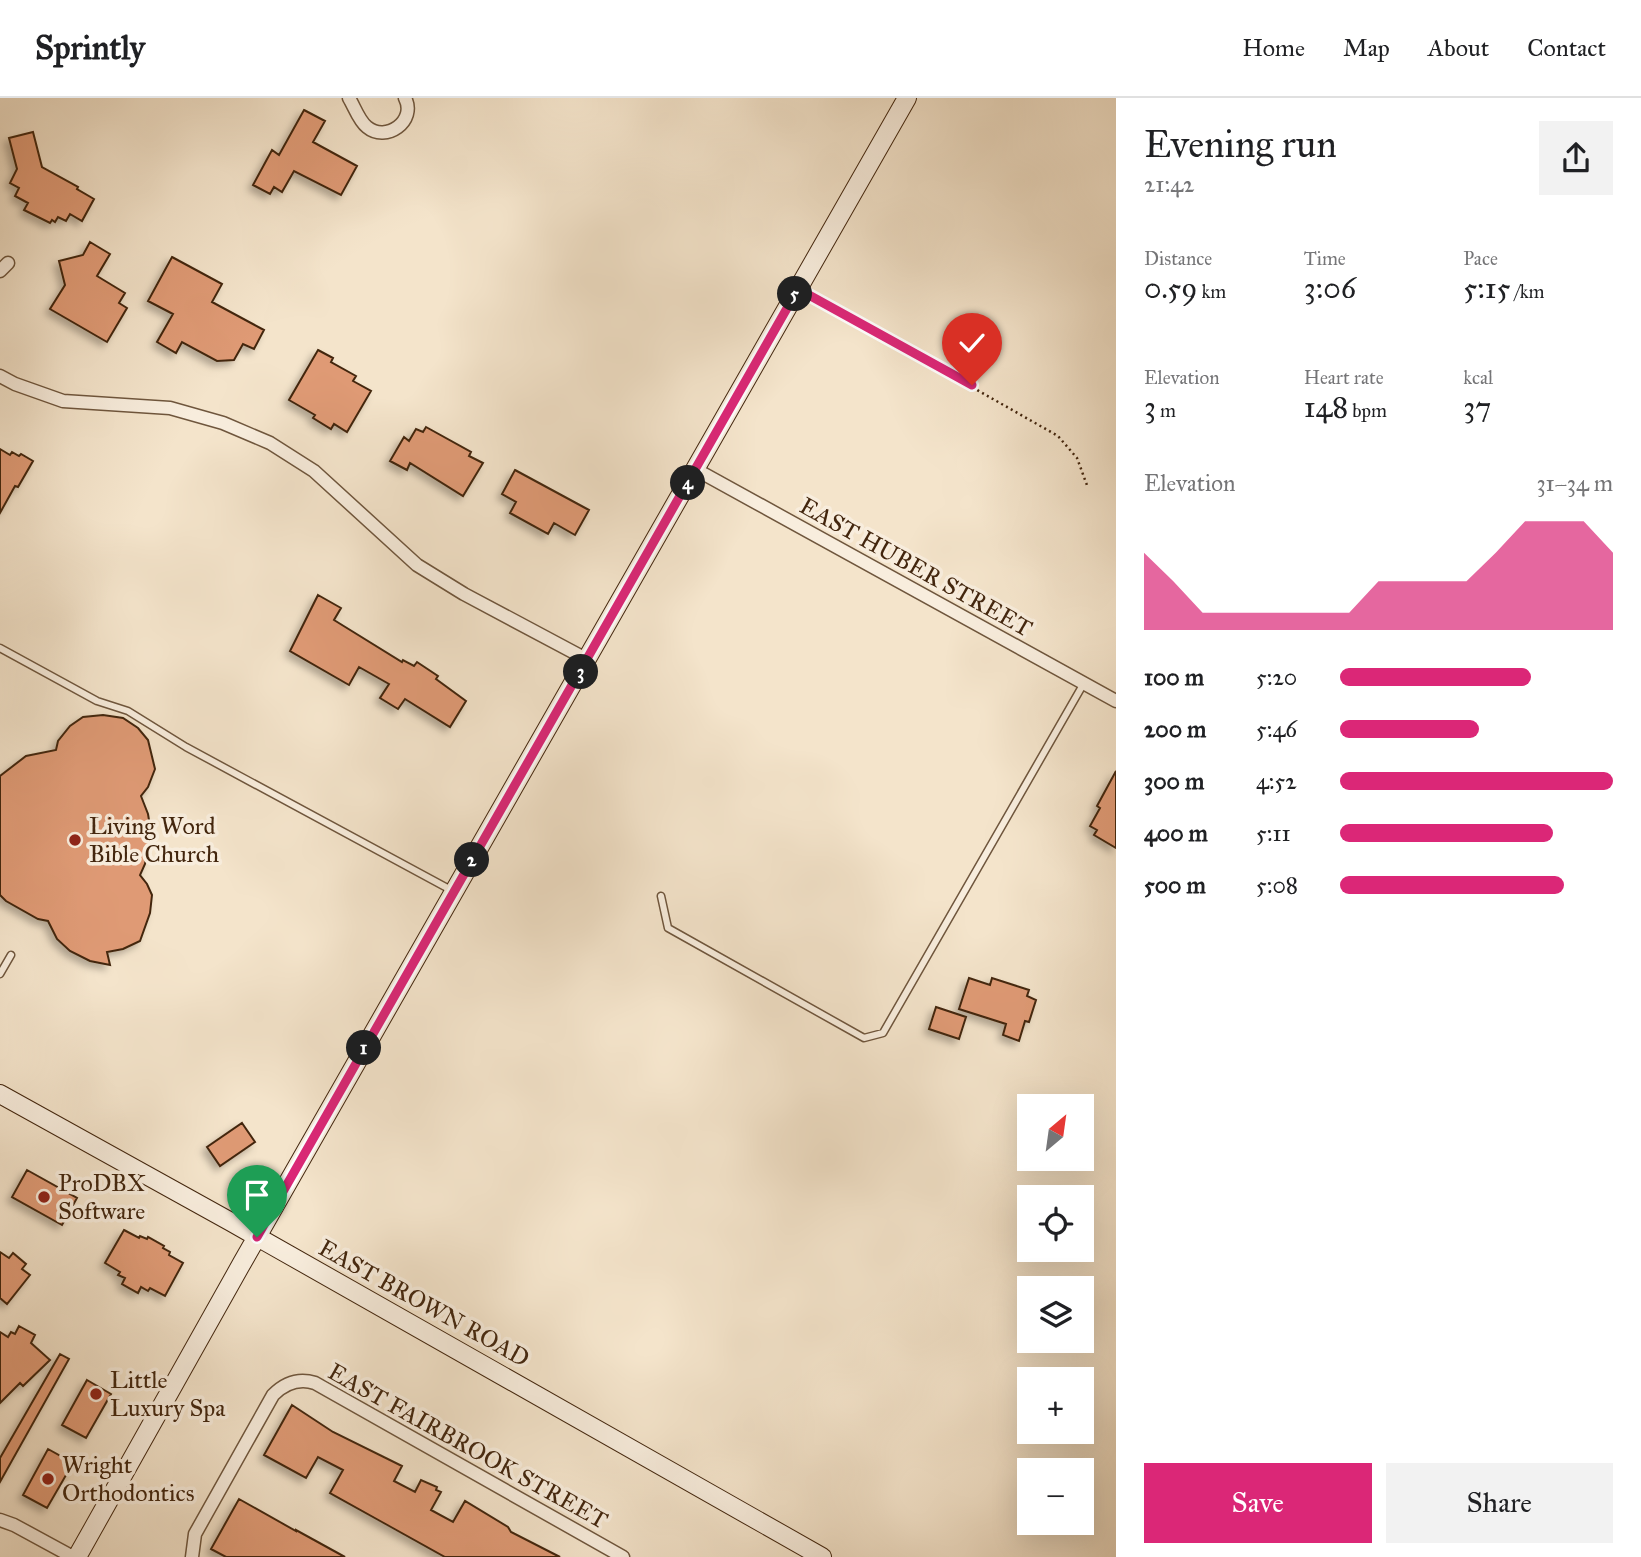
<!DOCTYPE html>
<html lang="en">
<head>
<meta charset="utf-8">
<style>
  body { margin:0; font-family:"IM FELL Great Primer",serif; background:#f2f2f2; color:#202124; height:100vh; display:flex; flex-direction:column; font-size:26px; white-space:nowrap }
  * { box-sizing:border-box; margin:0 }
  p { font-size:23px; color:#757577 }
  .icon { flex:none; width:38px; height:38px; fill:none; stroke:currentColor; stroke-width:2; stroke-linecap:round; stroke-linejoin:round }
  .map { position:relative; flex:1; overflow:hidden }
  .details { display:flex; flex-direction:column; background:#fff; width:525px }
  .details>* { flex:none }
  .needle { width:46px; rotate:29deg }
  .buttons { position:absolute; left:1017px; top:996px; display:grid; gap:14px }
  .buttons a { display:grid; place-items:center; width:77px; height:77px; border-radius:0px; background:#fff; box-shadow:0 7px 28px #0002; font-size:35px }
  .pin { position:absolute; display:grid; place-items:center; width:60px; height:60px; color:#fff; margin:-72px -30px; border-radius:50% 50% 50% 0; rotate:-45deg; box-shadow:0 0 7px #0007 }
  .pin .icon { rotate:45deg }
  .km { position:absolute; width:35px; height:35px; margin:-18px; border-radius:50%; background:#222; color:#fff; font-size:19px; line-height:35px; text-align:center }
  .round { display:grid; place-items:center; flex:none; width:74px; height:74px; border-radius:0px; background:#f2f2f2 }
  .head { display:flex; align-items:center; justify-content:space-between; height:119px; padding:0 28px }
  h1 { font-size:38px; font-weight:600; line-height:52px }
  .stats { display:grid; grid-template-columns:repeat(3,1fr); gap:10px; height:119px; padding:7px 28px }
  .stats div { display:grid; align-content:center }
  .stats b { font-size:30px; font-weight:600 }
  .stats small { font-size:19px; font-weight:400 }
  .stats p { font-size:19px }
  .chart { height:196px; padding:14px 28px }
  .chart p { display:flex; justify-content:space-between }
  .chart svg { width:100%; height:126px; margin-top:7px; fill:#db2777; opacity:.7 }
  .button { display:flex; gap:14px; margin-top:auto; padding:14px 28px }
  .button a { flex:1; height:80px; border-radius:0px; background:#db2777; color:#fff; font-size:28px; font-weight:600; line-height:80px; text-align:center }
  .button a+a { background:#f2f2f2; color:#202124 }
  ul { padding:0 28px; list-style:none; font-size:23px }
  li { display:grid; grid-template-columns:112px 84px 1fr; align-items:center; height:52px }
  li i { height:18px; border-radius:9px; background:#db2777 }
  header { display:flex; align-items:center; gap:42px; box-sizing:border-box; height:98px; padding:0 35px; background:#fff; border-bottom:2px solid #e0e0e0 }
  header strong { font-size:33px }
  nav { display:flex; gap:38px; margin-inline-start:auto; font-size:24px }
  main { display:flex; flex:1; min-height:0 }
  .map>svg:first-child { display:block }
  .building { fill:#df9a74; stroke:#43260e; stroke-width:2; filter:url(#shadow) }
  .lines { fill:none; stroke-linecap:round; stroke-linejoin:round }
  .lane-casing { stroke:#6f563d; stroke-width:9 }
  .street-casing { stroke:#6f563d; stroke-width:15 }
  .secondary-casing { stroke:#43260e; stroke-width:20 }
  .path { stroke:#43260e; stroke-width:2.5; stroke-dasharray:2 3.5; stroke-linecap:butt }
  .lane { stroke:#f8eddd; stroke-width:6 }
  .street { stroke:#f8eddd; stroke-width:12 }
  .secondary { stroke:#f8eddd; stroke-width:18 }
  .route-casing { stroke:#fff; stroke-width:14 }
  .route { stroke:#db2777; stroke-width:9 }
  .poi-dot { fill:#8f2418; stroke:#f8eddd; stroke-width:2.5 }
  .labels { text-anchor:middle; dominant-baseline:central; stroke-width:7; stroke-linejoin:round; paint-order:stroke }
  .street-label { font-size:24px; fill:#43260e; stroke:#f8eddd }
  .poi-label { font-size:24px; fill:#43260e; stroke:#f8eddd; text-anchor:start }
</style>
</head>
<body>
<header>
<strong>Sprintly</strong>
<nav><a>Home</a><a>Map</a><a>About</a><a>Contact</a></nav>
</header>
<main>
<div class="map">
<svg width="1116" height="1459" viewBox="0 0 1116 1459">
  <defs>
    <filter id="shadow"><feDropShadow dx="-4.5" dy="4.5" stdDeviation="3.5" flood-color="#0004"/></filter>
  </defs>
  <rect width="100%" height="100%" fill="#f4e4cb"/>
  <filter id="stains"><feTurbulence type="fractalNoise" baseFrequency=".00286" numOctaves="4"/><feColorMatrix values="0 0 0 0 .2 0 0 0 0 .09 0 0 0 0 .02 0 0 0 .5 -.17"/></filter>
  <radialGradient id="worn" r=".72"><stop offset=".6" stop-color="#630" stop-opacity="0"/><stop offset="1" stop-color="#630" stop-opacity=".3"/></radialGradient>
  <path class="building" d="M 304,12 L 325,23 L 313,44 L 357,68 L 341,97 L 294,73 L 282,94 L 274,89 L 270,96 L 253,87 L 272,52 L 279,57 Z
    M 33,34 L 42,69 L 78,89 L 77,91 L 94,101 L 82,123 L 70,116 L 66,123 L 58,119 L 55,124 L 52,122 L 50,125 L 24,112 L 28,105 L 15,98 L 19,90 L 10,85 L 17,71 L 9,40 Z
    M 90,144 L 110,156 L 97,178 L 125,195 L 119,205 L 127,210 L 107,244 L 50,211 L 65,187 L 59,163 L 83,157 Z
    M 172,159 L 222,186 L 212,204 L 264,232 L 254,251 L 243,246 L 234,262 L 217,263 L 182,244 L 176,255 L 157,244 L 173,216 L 148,203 Z
    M 318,252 L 333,260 L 331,264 L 356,278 L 353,283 L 371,293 L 347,334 L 334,326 L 331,331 L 313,320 L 315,317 L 289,302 Z
    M 426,329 L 471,354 L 469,358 L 483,365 L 463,398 L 410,365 L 407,372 L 390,363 L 404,339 L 409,343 L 416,331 L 423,334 Z
    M 0,351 L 10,357 L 12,354 L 19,358 L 21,356 L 33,363 L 18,389 L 15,388 L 0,415 Z
    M 515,372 L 589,412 L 575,437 L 554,425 L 548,436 L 510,415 L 516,404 L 502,396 Z
    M 318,497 L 341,510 L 334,522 L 402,564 L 403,562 L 414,568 L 417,564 L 438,578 L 436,581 L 466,603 L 450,629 L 405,601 L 398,611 L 380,600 L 389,586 L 359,569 L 349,587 L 290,553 Z
    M 103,617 L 123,620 L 138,630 L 148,642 L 155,671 L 148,689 L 141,698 L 148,716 L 151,734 L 145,766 L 140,777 L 147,786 L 152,797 L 150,815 L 140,843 L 123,851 L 107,854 L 110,867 L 90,863 L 70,853 L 57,841 L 48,823 L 38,821 L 6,803 L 0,797 L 0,678 L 26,658 L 56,652 L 58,643 L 70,628 L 83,619 Z
    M 1116,673 L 1116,750 L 1094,737 L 1097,732 L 1090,728 L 1100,710 L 1097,708 Z
    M 969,880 L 990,887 L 992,880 L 1029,892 L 1027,898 L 1036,902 L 1029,924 L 1025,923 L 1019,943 L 1003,937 L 1006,926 L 959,911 Z
    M 936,909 L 966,919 L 959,941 L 929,931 Z
    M 242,1025 L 255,1044 L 220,1068 L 207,1049 Z
    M 27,1072 L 77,1100 L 62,1127 L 12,1099 Z
    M 124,1132 L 139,1140 L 140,1138 L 147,1141 L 148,1139 L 164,1148 L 163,1150 L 170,1154 L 169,1157 L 183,1165 L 165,1198 L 150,1190 L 148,1193 L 141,1189 L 138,1195 L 122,1186 L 125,1180 L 118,1177 L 120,1174 L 105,1165 Z
    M 0,1154 L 9,1160 L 13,1155 L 26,1166 L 22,1171 L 30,1177 L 7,1206 L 0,1200 Z
    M 19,1228 L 35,1237 L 31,1245 L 50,1262 L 23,1288 L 20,1285 L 0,1305 L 0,1234 L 8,1239 L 11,1234 L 15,1236 Z
    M 60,1256 L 69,1261 L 0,1384 L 0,1360 Z
    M 87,1282 L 111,1296 L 86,1340 L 62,1327 Z
    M 292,1307 L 333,1334 L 402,1368 L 394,1383 L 415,1394 L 421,1382 L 437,1389 L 436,1392 L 441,1394 L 431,1412 L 453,1424 L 465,1403 L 508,1429 L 511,1434 L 560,1459 L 445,1459 L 382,1424 L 330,1395 L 343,1372 L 318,1359 L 306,1380 L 264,1357 Z
    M 48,1351 L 73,1365 L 47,1410 L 23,1397 Z
    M 239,1401 L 296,1433 L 296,1432 L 345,1459 L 226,1459 L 211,1451 Z"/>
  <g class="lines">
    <defs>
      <path id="lane" d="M 0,550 L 97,603 L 128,613 L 186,649 L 451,792
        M 661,798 L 668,830 L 864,940 L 883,935 L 1084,585
        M 0,876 L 11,857"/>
      <path id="street" d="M 349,0 C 354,8 359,23 367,29 C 386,45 417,23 405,0
        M 0,173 L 8,165
        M 0,278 L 15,286 L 63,303 L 170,310 L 223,325 L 270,345 L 314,373 L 417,467 L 464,496 L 588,562
        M 695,371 L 1116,603
        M 0,1422 L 14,1427 L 73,1459
        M 192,1459 L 195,1436 L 273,1297 C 285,1285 299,1280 315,1285 L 623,1459"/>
      <path id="secondary" d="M 0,996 L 231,1124 L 822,1459
        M 77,1459 L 242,1165 L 907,0"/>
    </defs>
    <use href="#lane" class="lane-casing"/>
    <use href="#street" class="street-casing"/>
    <use href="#secondary" class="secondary-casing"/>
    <path class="path" d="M 810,197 L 1058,338 L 1077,360 L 1088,390"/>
    <use href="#lane" class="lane"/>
    <use href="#street" class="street"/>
    <use href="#secondary" class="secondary"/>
  </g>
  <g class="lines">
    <defs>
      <path id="route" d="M 257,1139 L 798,191 L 972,287"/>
    </defs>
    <use href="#route" class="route-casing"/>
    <use href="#route" class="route"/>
  </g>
  <g class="poi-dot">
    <circle cx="75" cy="742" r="7"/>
    <circle cx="44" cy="1099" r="7"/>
    <circle cx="96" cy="1296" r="7"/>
    <circle cx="48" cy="1381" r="7"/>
  </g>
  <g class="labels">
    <g class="street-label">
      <text transform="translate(916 469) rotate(29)">EAST HUBER STREET</text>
      <text transform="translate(424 1205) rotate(29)">EAST BROWN ROAD</text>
      <text transform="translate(468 1348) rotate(29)">EAST FAIRBROOK STREET</text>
    </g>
    <g class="poi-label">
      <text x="89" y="728">Living Word<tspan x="89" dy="28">Bible Church</tspan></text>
      <text x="58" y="1085">ProDBX<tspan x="58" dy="28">Software</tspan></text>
      <text x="110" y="1282">Little<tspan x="110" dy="28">Luxury Spa</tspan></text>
      <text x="62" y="1367">Wright<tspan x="62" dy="28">Orthodontics</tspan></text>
    </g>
  </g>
  <rect width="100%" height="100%" filter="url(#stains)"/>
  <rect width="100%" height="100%" fill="url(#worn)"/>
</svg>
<div class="buttons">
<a><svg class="needle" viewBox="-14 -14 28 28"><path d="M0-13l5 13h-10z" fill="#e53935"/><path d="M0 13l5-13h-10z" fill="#757577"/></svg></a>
<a><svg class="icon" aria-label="locate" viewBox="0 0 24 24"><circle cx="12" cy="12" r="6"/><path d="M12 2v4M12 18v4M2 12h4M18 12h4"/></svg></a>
<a><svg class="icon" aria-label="layers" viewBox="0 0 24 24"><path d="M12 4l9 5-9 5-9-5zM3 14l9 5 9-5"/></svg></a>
<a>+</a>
<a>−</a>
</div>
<div class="pin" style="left:257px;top:1139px;background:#1e9e55"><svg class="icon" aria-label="arrive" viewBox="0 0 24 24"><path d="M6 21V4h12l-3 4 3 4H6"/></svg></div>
<div class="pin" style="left:972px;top:287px;background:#d93025"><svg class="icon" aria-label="check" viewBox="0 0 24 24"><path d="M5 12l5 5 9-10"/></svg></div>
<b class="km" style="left:364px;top:950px">1</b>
<b class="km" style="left:472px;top:762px">2</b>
<b class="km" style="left:581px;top:574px">3</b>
<b class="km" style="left:688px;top:385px">4</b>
<b class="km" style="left:795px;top:196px">5</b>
</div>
<section class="details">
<div class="head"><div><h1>Evening run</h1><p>21:42</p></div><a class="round"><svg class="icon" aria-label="share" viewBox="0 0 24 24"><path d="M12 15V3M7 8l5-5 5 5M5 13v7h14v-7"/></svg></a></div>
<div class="stats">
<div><p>Distance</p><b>0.59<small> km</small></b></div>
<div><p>Time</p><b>3:06</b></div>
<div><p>Pace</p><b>5:15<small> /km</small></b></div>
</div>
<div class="stats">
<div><p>Elevation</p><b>3<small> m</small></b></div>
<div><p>Heart rate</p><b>148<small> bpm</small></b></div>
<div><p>kcal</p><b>37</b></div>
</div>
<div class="chart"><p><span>Elevation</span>31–34 m</p>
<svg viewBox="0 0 160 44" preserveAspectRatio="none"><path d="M0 44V17L10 27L20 38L30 38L40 38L50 38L60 38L70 38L80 27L90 27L100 27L110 27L120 17L130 6L140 6L150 6L160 17V44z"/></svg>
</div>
<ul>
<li><b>100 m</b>5:20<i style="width:70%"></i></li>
<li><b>200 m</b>5:46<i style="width:51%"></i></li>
<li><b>300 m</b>4:52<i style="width:100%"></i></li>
<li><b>400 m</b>5:11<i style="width:78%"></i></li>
<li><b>500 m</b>5:08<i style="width:82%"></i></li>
</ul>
<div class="button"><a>Save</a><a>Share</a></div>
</section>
</main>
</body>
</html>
